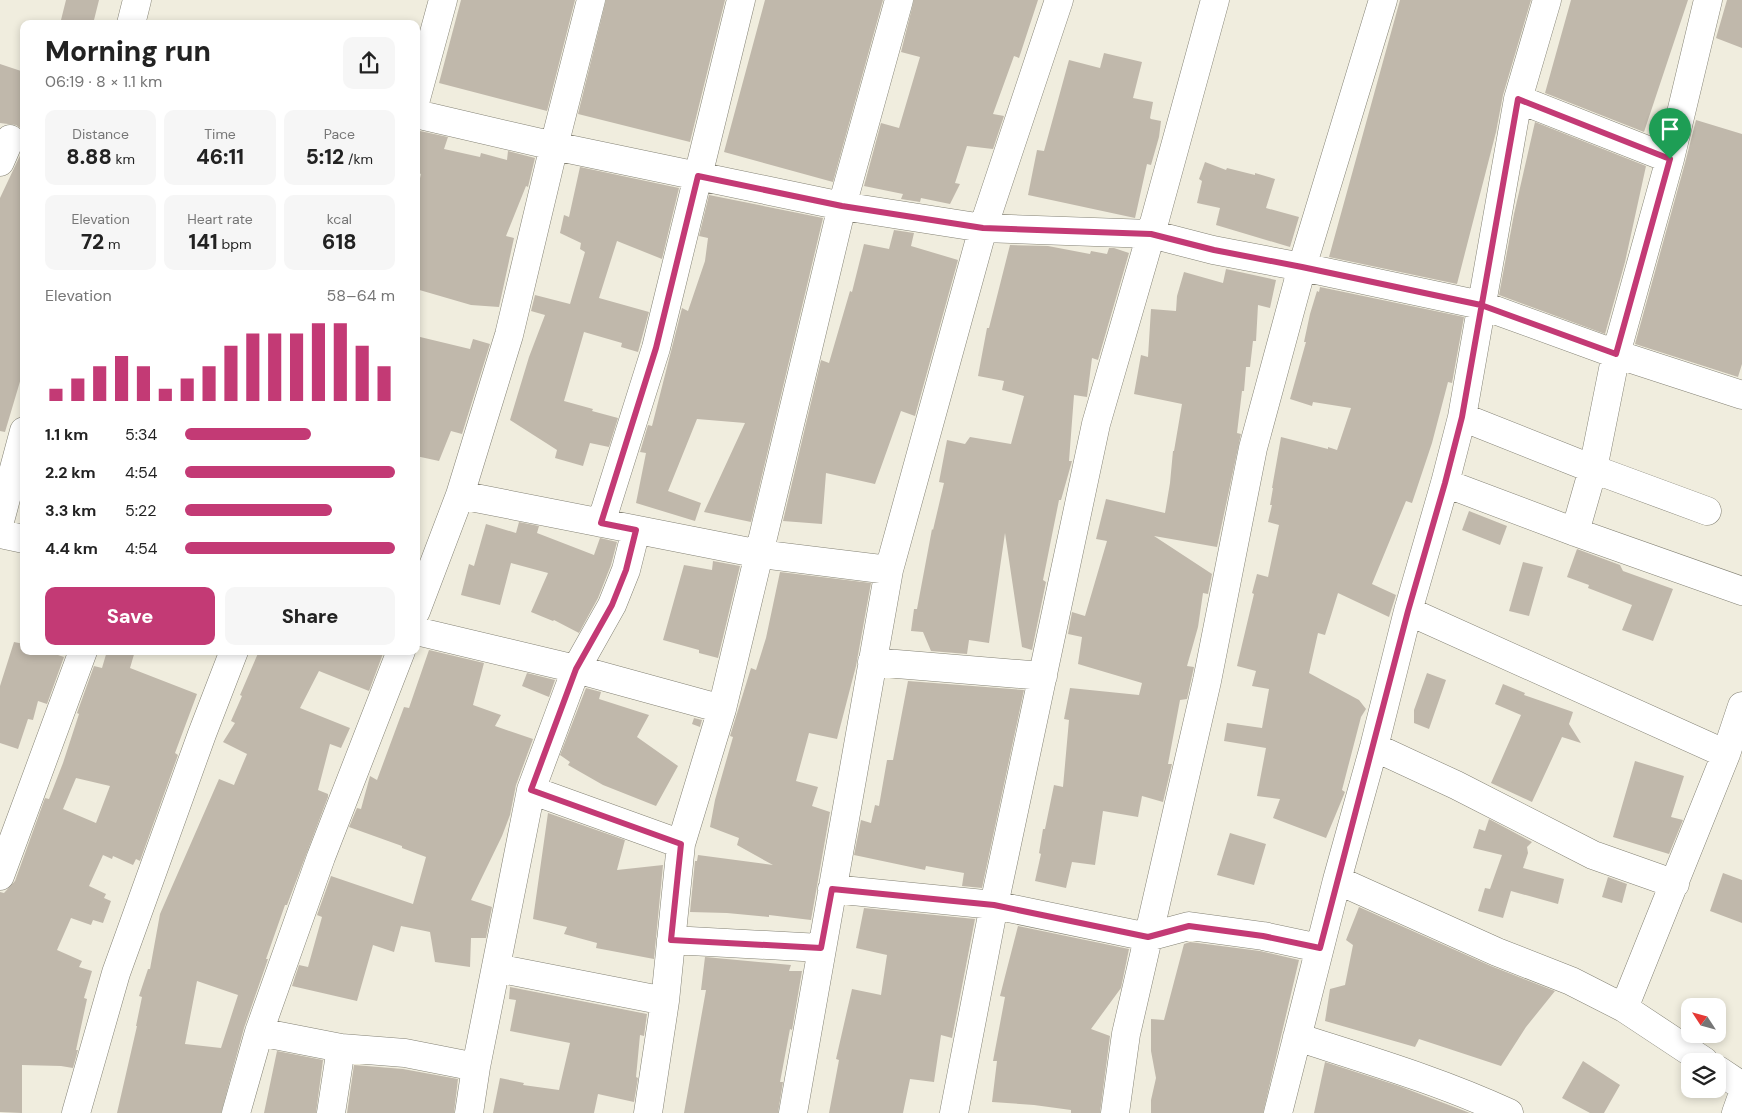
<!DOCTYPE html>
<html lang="en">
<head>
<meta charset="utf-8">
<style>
  body { margin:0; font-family:"DM Sans",sans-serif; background:#f6f6f6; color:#222; height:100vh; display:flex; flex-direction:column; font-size:19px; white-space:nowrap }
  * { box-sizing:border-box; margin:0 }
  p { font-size:16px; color:#767676 }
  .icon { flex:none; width:28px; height:28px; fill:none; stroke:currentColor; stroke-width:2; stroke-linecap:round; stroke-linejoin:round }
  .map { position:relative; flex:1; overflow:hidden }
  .sheet { position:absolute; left:20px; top:20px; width:400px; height:635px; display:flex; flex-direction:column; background:#fff; border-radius:10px; box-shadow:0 2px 8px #0003 }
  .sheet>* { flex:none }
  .needle { width:32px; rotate:306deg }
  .tools { position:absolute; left:1681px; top:998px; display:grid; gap:10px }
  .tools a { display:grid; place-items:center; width:45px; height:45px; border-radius:10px; background:#fff; box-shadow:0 2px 8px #0003; font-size:25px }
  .pin { position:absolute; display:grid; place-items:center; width:42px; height:42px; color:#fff; margin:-51px -21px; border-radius:50% 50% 50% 0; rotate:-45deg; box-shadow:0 0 5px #0007 }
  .pin .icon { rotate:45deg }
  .round { display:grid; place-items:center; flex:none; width:52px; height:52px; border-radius:10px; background:#f6f6f6 }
  .headline { display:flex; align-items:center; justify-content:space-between; height:85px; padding:0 25px }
  h1 { font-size:28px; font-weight:800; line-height:38px }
  .stats { display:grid; grid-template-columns:repeat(3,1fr); gap:8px; height:85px; padding:5px 25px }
  .stats div { display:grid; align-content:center; border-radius:10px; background:#f6f6f6; text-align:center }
  .stats b { font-size:21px; font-weight:800 }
  .stats small { font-size:14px; font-weight:400 }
  .stats p { font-size:14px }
  .chart { height:140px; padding:10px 25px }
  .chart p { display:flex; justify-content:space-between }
  .chart svg { width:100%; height:90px; margin-top:5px; stroke:#c33a75; stroke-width:6 }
  .button { display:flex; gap:10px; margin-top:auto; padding:10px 25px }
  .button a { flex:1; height:58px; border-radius:10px; background:#c33a75; color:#fff; font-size:20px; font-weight:800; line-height:58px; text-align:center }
  .button a+a { background:#f6f6f6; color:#222 }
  ul { padding:0 25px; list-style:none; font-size:16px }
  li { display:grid; grid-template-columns:80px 60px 1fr; align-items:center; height:38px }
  li i { height:12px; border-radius:6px; background:#c33a75 }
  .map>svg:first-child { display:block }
  .building { fill:#c0b8ab; fill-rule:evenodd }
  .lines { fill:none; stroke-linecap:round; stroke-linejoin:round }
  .minor-casing { stroke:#848275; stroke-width:29 }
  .minor { stroke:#fff; stroke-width:28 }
  .route-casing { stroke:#fff; stroke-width:10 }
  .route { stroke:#c33a75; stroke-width:6 }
</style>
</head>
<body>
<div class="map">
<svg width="1742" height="1113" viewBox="0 0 1742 1113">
  <rect width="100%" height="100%" fill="#f0edde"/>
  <path class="building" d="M 66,0 L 99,0 L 93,24 L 60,24 Z
    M 461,0 L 575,0 L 547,111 L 439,83 Z
    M 606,0 L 725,0 L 690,142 L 578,114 Z
    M 765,0 L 883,0 L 833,182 L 724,152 Z
    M 914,0 L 1038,0 L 1019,58 L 1014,56 L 993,114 L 1004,116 L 993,149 L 967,146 L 955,183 L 960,184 L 950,204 L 921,198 L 920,202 L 901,199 L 903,194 L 864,186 L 881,123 L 899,128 L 920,57 L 901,52 Z
    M 1400,0 L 1531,0 L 1503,95 L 1496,132 L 1457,284 L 1329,257 Z
    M 1571,0 L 1688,0 L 1644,132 L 1545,93 Z
    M 1727,0 L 1742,0 L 1742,48 L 1716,38 Z
    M 1104,53 L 1142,62 L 1133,98 L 1153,102 L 1150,118 L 1151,119 L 1161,121 L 1159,137 L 1151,165 L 1147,164 L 1135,218 L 1028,195 L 1037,150 L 1044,151 L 1069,60 L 1100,68 Z
    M 0,64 L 24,72 L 24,131 L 16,125 L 0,123 Z
    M 1696,120 L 1742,134 L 1742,364 L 1738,377 L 1635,344 L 1685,163 Z
    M 1535,122 L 1646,166 L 1625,262 L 1605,334 L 1499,295 L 1514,214 Z
    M 420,131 L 448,137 L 444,149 L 480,157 L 481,153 L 507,160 L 508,151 L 535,158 L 528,187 L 526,186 L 506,236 L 514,238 L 499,307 L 471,305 L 416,289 L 416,195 L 421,174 L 416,172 L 416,146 Z
    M 24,147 L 24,368 L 5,432 L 0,431 L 0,198 Z
    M 1205,162 L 1226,170 L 1227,168 L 1255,175 L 1255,173 L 1275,179 L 1266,208 L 1299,217 L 1290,247 L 1216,225 L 1220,208 L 1197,203 L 1202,181 L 1199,179 Z
    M 580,167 L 679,188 L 662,259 L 617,241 L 599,298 L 649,312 L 638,352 L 621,347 L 622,343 L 584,332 L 564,401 L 593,409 L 592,411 L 618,418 L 609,447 L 590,443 L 583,466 L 555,458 L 557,450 L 510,420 L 529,357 L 545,315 L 531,311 L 535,295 L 570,304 L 585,252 L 580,249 L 581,243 L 560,233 L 564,215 L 569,217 Z
    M 709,195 L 823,218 L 751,522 L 704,512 L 745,423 L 697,419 L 668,491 L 701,503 L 695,521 L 636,503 L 646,453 L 640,452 L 648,425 L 652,426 L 682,308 L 688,311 L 705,261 L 708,238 L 699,236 Z
    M 894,230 L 914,233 L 911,246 L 958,260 L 915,416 L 901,411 L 875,484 L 826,473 L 822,524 L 783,521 L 821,360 L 829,363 L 850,291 L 852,292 L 864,244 L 889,249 Z
    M 1010,245 L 1048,246 L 1090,254 L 1091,251 L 1107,254 L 1109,248 L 1114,248 L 1129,253 L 1098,360 L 1092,358 L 1087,397 L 1074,395 L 1069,461 L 1072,461 L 1061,500 L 1059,500 L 1043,580 L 1046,582 L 1032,650 L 1022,647 L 1005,533 L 989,643 L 969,640 L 967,654 L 931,651 L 923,632 L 911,631 L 914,609 L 917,609 L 932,529 L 933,530 L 944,483 L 939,482 L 947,440 L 965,444 L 970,437 L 1011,444 L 1024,396 L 1002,390 L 1004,381 L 978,376 L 987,328 L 989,328 Z
    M 1226,269 L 1276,280 L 1270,308 L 1258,305 L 1256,341 L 1253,341 L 1250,367 L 1246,367 L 1244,391 L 1242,391 L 1237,433 L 1241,434 L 1217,547 L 1154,536 L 1212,574 L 1208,594 L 1203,593 L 1198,627 L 1187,666 L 1194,667 L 1187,699 L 1180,700 L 1168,764 L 1172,764 L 1163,802 L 1142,796 L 1138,817 L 1103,811 L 1095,865 L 1072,862 L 1066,888 L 1035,881 L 1041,854 L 1039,853 L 1043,829 L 1045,829 L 1054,785 L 1063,787 L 1069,720 L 1064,719 L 1070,688 L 1139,695 L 1142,683 L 1078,664 L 1082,637 L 1068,634 L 1072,612 L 1085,616 L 1107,541 L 1096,539 L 1106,499 L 1165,513 L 1170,483 L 1173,451 L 1174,451 L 1182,404 L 1134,394 L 1141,355 L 1148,357 L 1151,309 L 1176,311 L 1177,296 L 1184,272 L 1223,283 Z
    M 1320,287 L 1464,317 L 1452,383 L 1448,382 L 1432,443 L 1412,503 L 1406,501 L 1372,584 L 1396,595 L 1389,617 L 1338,593 L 1325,635 L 1318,633 L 1309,673 L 1359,700 L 1366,709 L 1361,717 L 1342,790 L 1345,792 L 1326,838 L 1273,818 L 1280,799 L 1257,796 L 1266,748 L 1224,741 L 1227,723 L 1262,728 L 1269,689 L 1252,686 L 1256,671 L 1237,666 L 1254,594 L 1252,593 L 1257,574 L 1268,577 L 1279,525 L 1268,522 L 1272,505 L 1270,505 L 1273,488 L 1272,488 L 1281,437 L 1328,449 L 1328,447 L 1337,450 L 1351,408 L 1313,402 L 1312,406 L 1290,399 L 1306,342 L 1304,342 L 1310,314 L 1317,291 L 1319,292 Z
    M 416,336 L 470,349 L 473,339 L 490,344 L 462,434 L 451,431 L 439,461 L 416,456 Z
    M 1469,511 L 1507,526 L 1500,545 L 1462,530 Z
    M 519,522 L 539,526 L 537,533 L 594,555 L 600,538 L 617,542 L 611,565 L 598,598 L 579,633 L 554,620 L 553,621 L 531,612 L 548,573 L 511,563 L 500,605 L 461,595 L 469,564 L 474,566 L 486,524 L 516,533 Z
    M 1577,549 L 1620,565 L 1623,571 L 1673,589 L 1653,641 L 1622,630 L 1632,605 L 1588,588 L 1589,585 L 1567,577 Z
    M 713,561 L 740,566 L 718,658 L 699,653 L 699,650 L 663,640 L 684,565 L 712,570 Z
    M 1523,562 L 1543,567 L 1529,616 L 1509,611 Z
    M 780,572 L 871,583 L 856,666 L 837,739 L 809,733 L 796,781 L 818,787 L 812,806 L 830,812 L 811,920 L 769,915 L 769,917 L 727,913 L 690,912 L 695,861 L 697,861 L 698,855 L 773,865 L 737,845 L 739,838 L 710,827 L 715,800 L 733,737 L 730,736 L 751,668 L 756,670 L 766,638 Z
    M 14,642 L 24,644 L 24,651 L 46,651 L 64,657 L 47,704 L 38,701 L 33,720 L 28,719 L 18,749 L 0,743 L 0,686 Z
    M 429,650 L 484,663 L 473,705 L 501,715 L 495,726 L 533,739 L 516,785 L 510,815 L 502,836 L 471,900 L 492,907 L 486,938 L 471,938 L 470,967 L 435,962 L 430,932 L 401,926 L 394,952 L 373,945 L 357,1001 L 292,986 L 299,965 L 308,967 L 322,917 L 317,915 L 331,876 L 413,904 L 426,857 L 402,848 L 402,846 L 349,827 L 357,808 L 361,809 L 370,776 L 377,780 L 404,707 L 409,708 Z
    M 107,651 L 135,651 L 130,668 L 197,694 L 175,753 L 178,755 L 140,861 L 136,859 L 133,865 L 113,856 L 112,859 L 103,855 L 89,886 L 106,894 L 104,898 L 111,901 L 103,923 L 93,920 L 91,925 L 71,918 L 57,950 L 82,961 L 79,967 L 92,971 L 84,998 L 87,999 L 76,1050 L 78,1050 L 73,1068 L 61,1066 L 22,1065 L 22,1113 L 0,1112 L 0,892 L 4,893 L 15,881 L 45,798 L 49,799 L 63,763 L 79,714 L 77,713 L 94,666 L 102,668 ZM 76,778 L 110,786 L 96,823 L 63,809 Z
    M 259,651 L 384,651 L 369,691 L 319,671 L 300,708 L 350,728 L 341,748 L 330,744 L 318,790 L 328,794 L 328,797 L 287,905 L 285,905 L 266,959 L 268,959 L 244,1028 L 221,1113 L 117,1113 L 137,1026 L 136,1026 L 142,997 L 139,996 L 148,969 L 150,969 L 160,914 L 219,779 L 234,785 L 247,754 L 223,742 L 235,723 L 231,721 L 242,696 L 240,695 ZM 197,981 L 238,995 L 221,1048 L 185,1044 Z
    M 527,673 L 555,680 L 549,697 L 522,686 Z
    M 1427,673 L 1446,680 L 1429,729 L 1414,723 L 1414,710 Z
    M 908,681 L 1024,690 L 982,888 L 962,886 L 964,873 L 926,866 L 925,870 L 854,855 L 861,820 L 871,823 L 875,805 L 879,806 L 887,760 L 893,760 Z
    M 1503,684 L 1525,693 L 1524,695 L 1573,712 L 1569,724 L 1581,743 L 1562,737 L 1532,802 L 1491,783 L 1521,715 L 1495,704 Z
    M 586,688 L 601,692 L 599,699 L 649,715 L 637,737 L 678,766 L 656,806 L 603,785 L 568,765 L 570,762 L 560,755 Z
    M 694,718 L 702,720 L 700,727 L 692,724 Z
    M 1635,761 L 1684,776 L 1671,817 L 1683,820 L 1669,854 L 1613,837 Z
    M 548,813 L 625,840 L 617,870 L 663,865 L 654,959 L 596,948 L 597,943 L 564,934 L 567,927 L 533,919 Z
    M 1489,819 L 1532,842 L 1527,847 L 1528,853 L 1523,868 L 1564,879 L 1558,904 L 1511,891 L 1503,918 L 1478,911 L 1485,888 L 1490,889 L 1502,855 L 1473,848 L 1479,829 L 1485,831 Z
    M 1230,833 L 1266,844 L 1254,885 L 1217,875 Z
    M 1723,873 L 1742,880 L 1742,923 L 1710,911 Z
    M 1608,877 L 1627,884 L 1622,903 L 1602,897 Z
    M 1359,907 L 1491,966 L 1555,991 L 1526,1027 L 1501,1066 L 1419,1039 L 1415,1047 L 1325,1021 L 1330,989 L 1345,985 L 1353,945 L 1346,940 Z
    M 864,908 L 975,919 L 952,1038 L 941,1035 L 934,1082 L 910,1079 L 903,1113 L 829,1113 L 839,1060 L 836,1059 L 852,989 L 881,995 L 887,955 L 856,948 Z
    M 1018,926 L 1129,949 L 1121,988 L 1091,1029 L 1110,1036 L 1100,1113 L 1071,1113 L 1071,1110 L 1034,1105 L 992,1102 L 997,1061 L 993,1061 L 1005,997 L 1000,996 Z
    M 1190,942 L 1260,951 L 1299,960 L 1263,1113 L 1151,1113 L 1151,1100 L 1156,1078 L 1151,1051 L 1151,1019 L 1164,1020 L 1184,944 Z
    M 705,957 L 791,965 L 789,971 L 802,971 L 792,1030 L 790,1029 L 780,1082 L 783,1082 L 778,1113 L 684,1113 L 706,990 L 701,990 Z
    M 510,987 L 647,1014 L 644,1036 L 640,1035 L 636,1077 L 638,1078 L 634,1102 L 598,1094 L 594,1113 L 493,1113 L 500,1078 L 524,1083 L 523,1085 L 559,1090 L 570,1043 L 510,1031 L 516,1000 L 509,999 Z
    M 277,1051 L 323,1060 L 316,1113 L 264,1113 Z
    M 1583,1061 L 1620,1085 L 1604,1113 L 1590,1113 L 1562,1098 Z
    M 1325,1062 L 1399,1086 L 1470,1113 L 1314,1113 Z
    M 354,1065 L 403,1069 L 458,1079 L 454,1113 L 347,1113 Z"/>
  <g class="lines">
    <defs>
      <path id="minor" d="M 131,24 L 137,0
        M 416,99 L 443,0
        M 1518,99 L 1670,159
        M 416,114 L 554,146 L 842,206 L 983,228 L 1151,234 L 1213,250 L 1302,267 L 1481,305 L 1616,354 L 1742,395
        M 0,162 L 10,139
        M 1462,417 L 1593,469 L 1707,511
        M 1445,483 L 1575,532 L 1742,591
        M 460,495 L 760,554 L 889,570
        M 0,521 L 24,431
        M 601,523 L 656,348 L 741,0
        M 1575,532 L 1593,469 L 1616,354 L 1670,159 L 1708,0
        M 0,534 L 24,539
        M 416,611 L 460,495 L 509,335 L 554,146 L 591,0
        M 1408,611 L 1726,754
        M 416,631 L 576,669 L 722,709
        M 872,662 L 1043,676
        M 1374,747 L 1456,785 L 1593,855 L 1675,884
        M 531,790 L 681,844
        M 0,876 L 83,651
        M 1337,880 L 1497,952 L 1571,981 L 1624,1008 L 1704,1061
        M 832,889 L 994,905 L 1148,937 L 1189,926 L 1263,936 L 1319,948
        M 671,940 L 821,948
        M 496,968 L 665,1001
        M 1624,1008 L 1726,754 L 1742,706
        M 259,1032 L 341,1048 L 405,1053 L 476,1067
        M 1297,1037 C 1368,1060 1440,1081 1509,1113
        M 1718,1070 L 1742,1086
        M 76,1113 L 116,973 L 202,734 L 234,651
        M 236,1113 L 259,1032 L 321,857 L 401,651
        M 331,1113 L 341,1048
        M 469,1113 L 476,1067 L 531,790 L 576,669 L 612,605 L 626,570 L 636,530
        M 648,1113 L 665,1001 L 681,844 L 722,709 L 842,206 L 899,0
        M 793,1113 L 889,570 L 983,228 L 1059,0
        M 954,1113 L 994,905 L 1096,424 L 1151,234 L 1215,0
        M 1115,1113 L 1126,1034 L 1207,681 L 1253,448 L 1302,267 L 1383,0
        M 1278,1113 L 1337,880 L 1374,747 L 1408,611 L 1445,483 L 1462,417 L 1518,99 L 1547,0
        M 1736,1113 L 1742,1096"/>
    </defs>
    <use href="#minor" class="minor-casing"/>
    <use href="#minor" class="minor"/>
  </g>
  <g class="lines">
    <defs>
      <path id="route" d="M 1670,159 L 1616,354 L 1481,305 L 1302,267 L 1214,250 L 1151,234 L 983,228 L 842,206 L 698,176 L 656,348 L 601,523 L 636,530 L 626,570 L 612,605 L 576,669 L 531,790 L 681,844 L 671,940 L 821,948 L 832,889 L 994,905 L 1148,937 L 1189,926 L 1263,936 L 1320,948 L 1408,611 L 1445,483 L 1462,417 L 1518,99 L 1670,159"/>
    </defs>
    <use href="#route" class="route-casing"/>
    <use href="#route" class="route"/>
  </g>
</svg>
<div class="tools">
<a><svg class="needle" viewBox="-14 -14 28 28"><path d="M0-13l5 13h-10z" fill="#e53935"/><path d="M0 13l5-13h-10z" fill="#767676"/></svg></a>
<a><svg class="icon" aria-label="layers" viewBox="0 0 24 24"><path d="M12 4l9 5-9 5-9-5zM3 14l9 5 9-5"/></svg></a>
</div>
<div class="pin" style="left:1670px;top:159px;background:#1e9e55"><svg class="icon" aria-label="arrive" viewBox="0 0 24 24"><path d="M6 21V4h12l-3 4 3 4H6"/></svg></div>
<section class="sheet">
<div class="headline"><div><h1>Morning run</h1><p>06:19 · 8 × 1.1 km</p></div><a class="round"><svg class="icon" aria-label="share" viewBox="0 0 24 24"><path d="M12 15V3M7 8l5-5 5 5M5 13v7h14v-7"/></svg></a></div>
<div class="stats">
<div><p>Distance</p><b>8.88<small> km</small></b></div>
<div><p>Time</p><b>46:11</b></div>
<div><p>Pace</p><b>5:12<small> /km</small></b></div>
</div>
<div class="stats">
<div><p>Elevation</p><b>72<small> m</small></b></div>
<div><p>Heart rate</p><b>141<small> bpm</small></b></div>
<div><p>kcal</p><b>618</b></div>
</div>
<div class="chart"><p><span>Elevation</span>58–64 m</p>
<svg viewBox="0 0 160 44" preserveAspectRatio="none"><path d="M5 44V38M15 44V33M25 44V27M35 44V22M45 44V27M55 44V38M65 44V33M75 44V27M85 44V17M95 44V11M105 44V11M115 44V11M125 44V6M135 44V6M145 44V17M155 44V27"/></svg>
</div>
<ul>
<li><b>1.1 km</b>5:34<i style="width:60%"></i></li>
<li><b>2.2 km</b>4:54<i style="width:100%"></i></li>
<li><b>3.3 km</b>5:22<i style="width:70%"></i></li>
<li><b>4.4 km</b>4:54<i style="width:100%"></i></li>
</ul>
<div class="button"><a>Save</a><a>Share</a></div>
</section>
</div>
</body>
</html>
